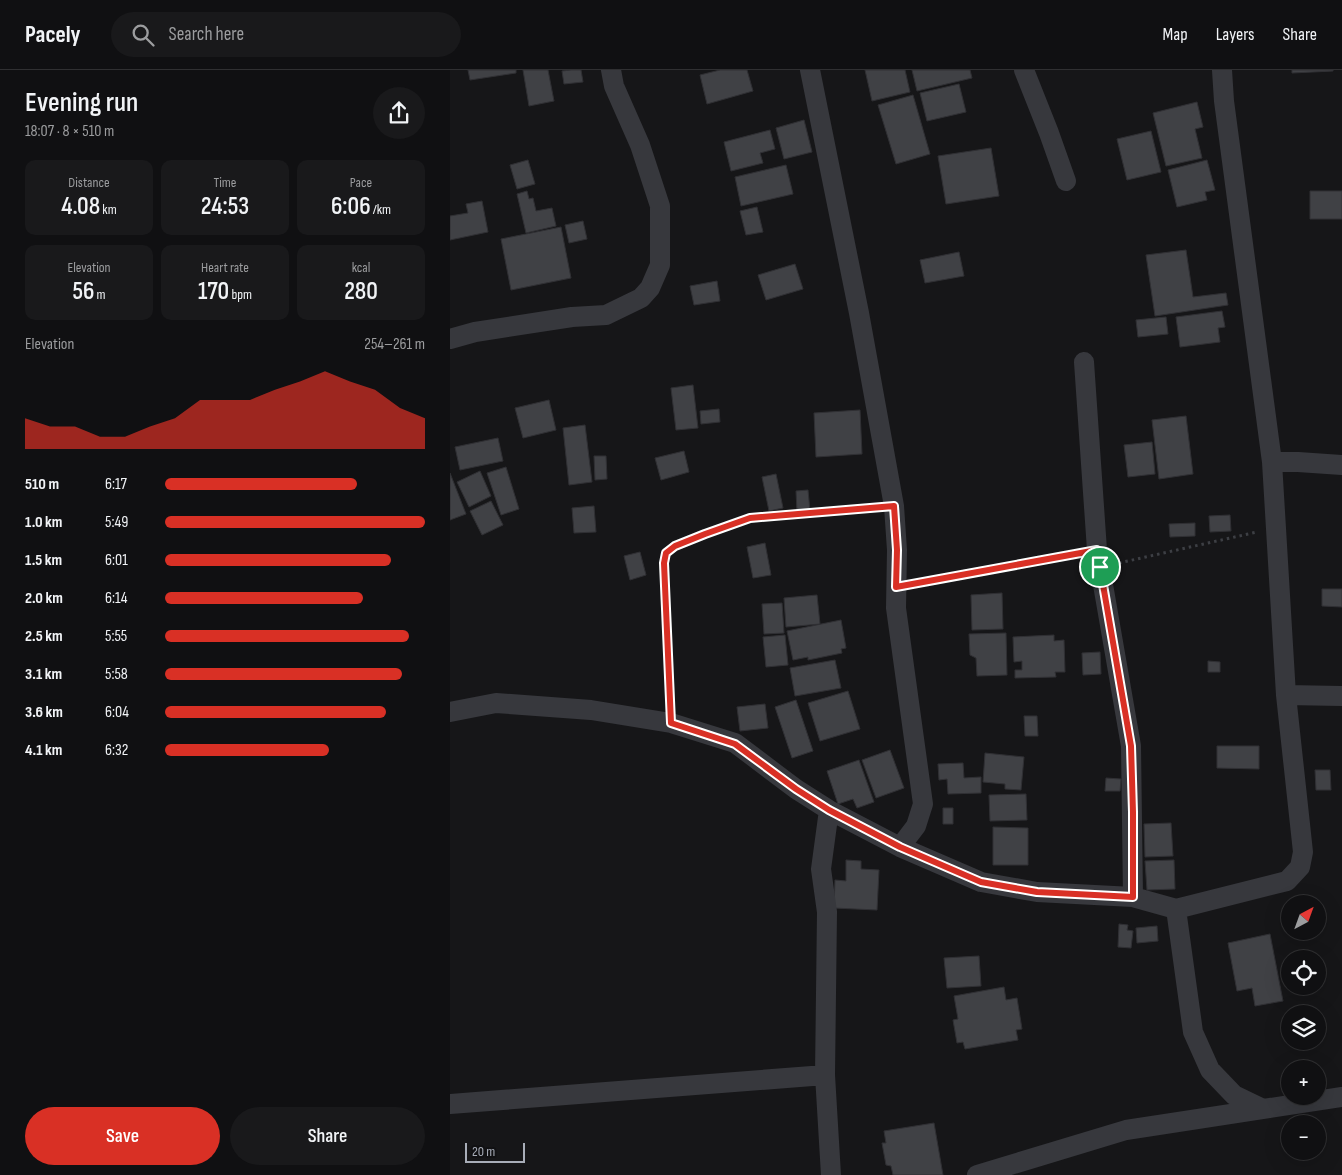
<!DOCTYPE html>
<html lang="en">
<head>
<meta charset="utf-8">
<style>
  body { margin:0; font-family:"Sofia Sans Condensed",sans-serif; background:#19191b; color:#f1f3f6; height:100vh; display:flex; flex-direction:column; font-size:19px; white-space:nowrap }
  * { box-sizing:border-box; margin:0 }
  p { font-size:16px; color:#9c9d9f }
  .icon { flex:none; width:28px; height:28px; fill:none; stroke:currentColor; stroke-width:2; stroke-linecap:round; stroke-linejoin:round }
  .map { position:relative; flex:1; overflow:hidden }
  .side { display:flex; flex-direction:column; background:#101012; width:450px }
  .side>* { flex:none }
  .needle { width:32px; rotate:41deg }
  .tools { position:absolute; left:831px; top:825px; display:grid; gap:10px }
  .tools a { display:grid; place-items:center; width:45px; height:45px; border-radius:50%; background:#101012; box-shadow:0 5px 20px #0002,0 0 0 1px #303032; font-size:25px }
  .scale { position:absolute; left:15px; bottom:12px; width:60px; box-sizing:border-box; padding-left:5px; border:2px solid #a8adb8; border-top:0; font-size:14px; line-height:18px; white-space:nowrap; color:#a8adb8; -webkit-text-stroke:4px #111113; paint-order:stroke }
  .pin { position:absolute; display:grid; place-items:center; width:42px; height:42px; color:#fff; margin:-21px; border:2px solid #fff; border-radius:50%; box-shadow:0 1px 5px #0007 }
  .round { display:grid; place-items:center; flex:none; width:52px; height:52px; border-radius:26px; background:#19191b }
  .head { display:flex; align-items:center; justify-content:space-between; height:85px; padding:0 25px }
  h1 { font-size:28px; font-weight:600; line-height:38px }
  .figures { display:grid; grid-template-columns:repeat(3,1fr); gap:8px; height:85px; padding:5px 25px }
  .figures div { display:grid; align-content:center; border-radius:10px; background:#19191b; text-align:center }
  .figures b { font-size:25px; font-weight:600 }
  .figures small { font-size:14px; font-weight:400 }
  .figures p { font-size:14px }
  .chart { height:140px; padding:10px 25px }
  .chart p { display:flex; justify-content:space-between }
  .chart svg { width:100%; height:90px; margin-top:5px; fill:#d93025; opacity:.7 }
  .primary-button { display:flex; gap:10px; margin-top:auto; padding:10px 25px }
  .primary-button a { flex:1; height:58px; border-radius:30px; background:#d93025; color:#fff; font-size:20px; font-weight:600; line-height:58px; text-align:center }
  .primary-button a+a { background:#19191b; color:#f1f3f6 }
  ul { padding:0 25px; list-style:none; font-size:16px }
  li { display:grid; grid-template-columns:80px 60px 1fr; align-items:center; height:38px }
  li i { height:12px; border-radius:6px; background:#d93025 }
  header { display:flex; align-items:center; gap:30px; box-sizing:border-box; height:70px; padding:0 25px; background:#101012; border-bottom:1px solid #303032 }
  header strong { font-size:24px }
  nav { display:flex; gap:28px; margin-inline-start:auto; font-size:18px }
  .search { width:350px; height:45px; background:#19191b; display:flex; align-items:center; gap:12px; box-sizing:border-box; padding:0 18px; border-radius:28px; color:#9c9d9f; font-size:19px }
  main { display:flex; flex:1; min-height:0 }
  .map>svg:first-child { display:block }
  .building { fill:#404145; stroke:#303034 }
  .lines { fill:none; stroke-linecap:round; stroke-linejoin:round }
  .path { stroke:#3d3f44; stroke-width:3; stroke-dasharray:2.5 4; stroke-linecap:butt }
  .street { stroke:#37383d; stroke-width:20 }
  .route-casing { stroke:#fff; stroke-width:10 }
  .route { stroke:#d93025; stroke-width:6 }
</style>
</head>
<body>
<header>
<strong>Pacely</strong>
<div class="search"><svg class="icon" aria-label="search" viewBox="0 0 24 24"><circle cx="10" cy="10" r="6"/><path d="M15 15l6 6"/></svg>Search here</div>
<nav><a>Map</a><a>Layers</a><a>Share</a></nav>
</header>
<main>
<section class="side">
<div class="head"><div><h1>Evening run</h1><p>18:07 · 8 × 510 m</p></div><a class="round"><svg class="icon" aria-label="share" viewBox="0 0 24 24"><path d="M12 15V3M7 8l5-5 5 5M5 13v7h14v-7"/></svg></a></div>
<div class="figures">
<div><p>Distance</p><b>4.08<small> km</small></b></div>
<div><p>Time</p><b>24:53</b></div>
<div><p>Pace</p><b>6:06<small> /km</small></b></div>
</div>
<div class="figures">
<div><p>Elevation</p><b>56<small> m</small></b></div>
<div><p>Heart rate</p><b>170<small> bpm</small></b></div>
<div><p>kcal</p><b>280</b></div>
</div>
<div class="chart"><p><span>Elevation</span>254–261 m</p>
<svg viewBox="0 0 160 44" preserveAspectRatio="none"><path d="M0 44V29L10 33L20 33L30 38L40 38L50 33L60 29L70 20L80 20L90 20L100 15L110 11L120 6L130 11L140 15L150 24L160 29V44z"/></svg>
</div>
<ul>
<li><b>510 m</b>6:17<i style="width:74%"></i></li>
<li><b>1.0 km</b>5:49<i style="width:100%"></i></li>
<li><b>1.5 km</b>6:01<i style="width:87%"></i></li>
<li><b>2.0 km</b>6:14<i style="width:76%"></i></li>
<li><b>2.5 km</b>5:55<i style="width:94%"></i></li>
<li><b>3.1 km</b>5:58<i style="width:91%"></i></li>
<li><b>3.6 km</b>6:04<i style="width:85%"></i></li>
<li><b>4.1 km</b>6:32<i style="width:63%"></i></li>
</ul>
<div class="primary-button"><a>Save</a><a>Share</a></div>
</section>
<div class="map">
<svg width="892" height="1105" viewBox="0 0 892 1105">
  <rect width="100%" height="100%" fill="#161618"/>
  <path class="building" d="M 18,0 L 66,0 L 66,3 L 20,10 Z
    M 73,0 L 98,0 L 104,31 L 79,36 Z
    M 121,0 L 131,0 L 133,12 L 114,14 L 112,1 Z
    M 270,0 L 297,0 L 303,21 L 257,34 L 250,5 Z
    M 415,0 L 455,0 L 460,22 L 422,31 Z
    M 462,0 L 520,0 L 522,8 L 467,21 Z
    M 842,0 L 883,0 L 883,1 L 842,3 Z
    M 509,14 L 516,42 L 477,51 L 470,23 Z
    M 463,25 L 480,84 L 446,94 L 428,35 Z
    M 747,32 L 753,57 L 745,59 L 752,88 L 716,96 L 703,43 Z
    M 354,50 L 362,82 L 334,89 L 326,58 Z
    M 320,60 L 325,79 L 310,83 L 313,93 L 281,101 L 274,72 Z
    M 701,61 L 711,102 L 677,110 L 667,69 Z
    M 541,78 L 549,126 L 496,134 L 488,86 Z
    M 78,90 L 85,114 L 67,119 L 60,95 Z
    M 757,90 L 765,120 L 755,122 L 757,130 L 727,137 L 718,100 Z
    M 336,95 L 343,124 L 291,136 L 285,107 Z
    M 77,121 L 79,129 L 83,128 L 86,141 L 102,138 L 106,156 L 76,163 L 67,124 Z
    M 860,121 L 892,121 L 892,149 L 860,149 Z
    M 32,131 L 38,162 L 0,170 L 0,146 L 18,143 L 16,134 Z
    M 307,137 L 313,162 L 296,165 L 290,141 Z
    M 133,151 L 137,169 L 119,173 L 115,155 Z
    M 111,157 L 121,208 L 61,220 L 51,169 Z
    M 736,180 L 743,227 L 776,223 L 778,235 L 705,246 L 696,185 Z
    M 509,182 L 514,206 L 475,213 L 470,190 Z
    M 345,194 L 353,219 L 316,230 L 308,205 Z
    M 267,211 L 270,231 L 244,235 L 240,216 Z
    M 772,241 L 775,257 L 768,258 L 770,272 L 730,277 L 726,247 Z
    M 716,247 L 718,264 L 688,267 L 686,250 Z
    M 243,315 L 248,358 L 226,360 L 221,318 Z
    M 99,330 L 106,360 L 73,368 L 65,338 Z
    M 269,339 L 270,352 L 251,354 L 250,341 Z
    M 410,340 L 412,384 L 366,387 L 364,343 Z
    M 736,346 L 743,404 L 709,409 L 702,350 Z
    M 135,355 L 142,412 L 119,415 L 113,358 Z
    M 48,368 L 53,391 L 10,400 L 5,377 Z
    M 702,372 L 705,404 L 678,407 L 674,375 Z
    M 234,381 L 239,402 L 211,410 L 205,388 Z
    M 144,386 L 156,386 L 157,409 L 145,410 Z
    M 56,397 L 69,439 L 51,445 L 37,403 Z
    M 30,401 L 41,426 L 19,437 L 7,412 Z
    M 0,403 L 16,444 L 0,450 Z
    M 326,404 L 333,438 L 319,441 L 312,407 Z
    M 358,420 L 360,441 L 347,442 L 346,421 Z
    M 41,431 L 53,455 L 32,465 L 20,441 Z
    M 144,436 L 146,462 L 124,463 L 122,438 Z
    M 780,445 L 781,461 L 760,462 L 759,446 Z
    M 745,453 L 745,466 L 720,467 L 719,454 Z
    M 315,473 L 321,505 L 303,508 L 297,477 Z
    M 190,482 L 196,505 L 180,510 L 174,486 Z
    M 872,519 L 892,519 L 892,537 L 872,536 Z
    M 552,523 L 553,559 L 522,560 L 521,525 Z
    M 367,525 L 370,554 L 336,557 L 334,528 Z
    M 332,533 L 334,563 L 314,564 L 312,534 Z
    M 391,550 L 396,578 L 391,579 L 392,583 L 358,590 L 358,587 L 343,590 L 337,561 Z
    M 556,563 L 557,605 L 527,606 L 526,588 L 520,585 L 519,564 Z
    M 335,565 L 338,595 L 316,597 L 313,567 Z
    M 604,565 L 604,571 L 614,570 L 615,602 L 605,602 L 606,607 L 565,608 L 565,600 L 572,600 L 572,591 L 564,592 L 563,567 Z
    M 650,582 L 651,604 L 633,605 L 632,583 Z
    M 385,590 L 391,618 L 345,626 L 340,598 Z
    M 758,591 L 770,592 L 770,602 L 758,602 Z
    M 398,621 L 410,659 L 370,671 L 358,633 Z
    M 346,630 L 363,681 L 342,688 L 325,637 Z
    M 315,634 L 318,658 L 290,661 L 287,637 Z
    M 574,646 L 587,646 L 588,666 L 575,666 Z
    M 767,676 L 809,676 L 809,699 L 767,698 Z
    M 440,680 L 454,718 L 426,728 L 412,690 Z
    M 535,683 L 574,687 L 571,720 L 555,719 L 555,714 L 533,712 Z
    M 409,690 L 424,732 L 407,738 L 403,729 L 388,734 L 377,701 Z
    M 513,693 L 514,708 L 531,707 L 531,723 L 498,724 L 497,709 L 489,710 L 488,694 Z
    M 865,700 L 880,700 L 881,720 L 866,720 Z
    M 656,708 L 671,709 L 670,721 L 655,721 Z
    M 576,724 L 577,750 L 540,751 L 539,725 Z
    M 493,738 L 503,738 L 503,754 L 493,754 Z
    M 721,753 L 723,786 L 695,787 L 694,754 Z
    M 543,757 L 578,758 L 578,795 L 543,795 Z
    M 396,790 L 411,791 L 411,799 L 429,800 L 427,840 L 384,838 L 385,810 L 396,811 Z
    M 724,790 L 725,819 L 697,820 L 695,791 Z
    M 669,854 L 678,855 L 677,860 L 683,861 L 681,878 L 668,877 Z
    M 707,856 L 708,871 L 687,873 L 686,858 Z
    M 820,864 L 833,931 L 805,936 L 802,918 L 787,921 L 778,873 Z
    M 529,886 L 531,916 L 497,918 L 494,888 Z
    M 554,917 L 556,930 L 567,928 L 572,959 L 566,960 L 568,970 L 515,979 L 513,972 L 507,973 L 503,950 L 508,949 L 504,926 Z
    M 484,1053 L 493,1105 L 443,1105 L 441,1096 L 436,1095 L 432,1073 L 436,1073 L 434,1061 Z"/>
  <g class="lines">
    <path class="path" d="M 669,493 L 807,462
      M 465,513 L 629,483
      M 220,633 L 214,493 L 216,483 L 225,476 L 255,464 L 300,448 L 425,438"/>
    <path class="street" d="M 360,0 L 409,243 L 444,436 L 447,480 L 446,538 L 473,734 L 466,756 L 450,777
      M 574,0 L 599,63 L 616,111
      M 0,269 L 25,262 L 122,247 L 156,245 L 191,228 L 200,218 L 210,195 L 210,136 L 190,75 L 164,16 L 161,0
      M 634,292 L 647,480 L 681,676 L 683,827
      M 822,392 L 848,392 L 892,395
      M 836,625 L 892,626
      M 0,642 L 46,633 L 141,640 L 221,653 L 285,673 L 346,719 L 379,740 L 450,777 L 531,812 L 587,822 L 683,827 L 726,839 L 837,811 L 850,797 L 853,782 L 836,625 L 822,392 L 774,31 L 772,0
      M 379,740 L 371,799 L 377,842 L 375,1005 L 381,1105
      M 726,839 L 743,962 L 760,1000 L 784,1025 L 813,1039
      M 0,1034 L 375,1005
      M 527,1105 L 676,1060 L 892,1027"/>
  </g>
  <g class="lines">
    <defs>
      <path id="route" d="M 444,436 L 447,480 L 446,517 L 647,480 L 681,676 L 683,742 L 683,827 L 587,822 L 531,812 L 450,777 L 379,740 L 346,719 L 285,674 L 221,653 L 214,493 L 216,483 L 225,476 L 255,464 L 300,448 Z"/>
    </defs>
    <use href="#route" class="route-casing"/>
    <use href="#route" class="route"/>
  </g>
</svg>
<div class="tools">
<a><svg class="needle" viewBox="-14 -14 28 28"><path d="M0-13l5 13h-10z" fill="#e53935"/><path d="M0 13l5-13h-10z" fill="#9c9d9f"/></svg></a>
<a><svg class="icon" aria-label="locate" viewBox="0 0 24 24"><circle cx="12" cy="12" r="6"/><path d="M12 2v4M12 18v4M2 12h4M18 12h4"/></svg></a>
<a><svg class="icon" aria-label="layers" viewBox="0 0 24 24"><path d="M12 4l9 5-9 5-9-5zM3 14l9 5 9-5"/></svg></a>
<a>+</a>
<a>−</a>
</div>
<div class="scale">20 m</div>
<div class="pin" style="left:650px;top:497px;background:#1e9e55"><svg class="icon" aria-label="arrive" viewBox="0 0 24 24"><path d="M6 21V4h12l-3 4 3 4H6"/></svg></div>
</div>
</main>
</body>
</html>
